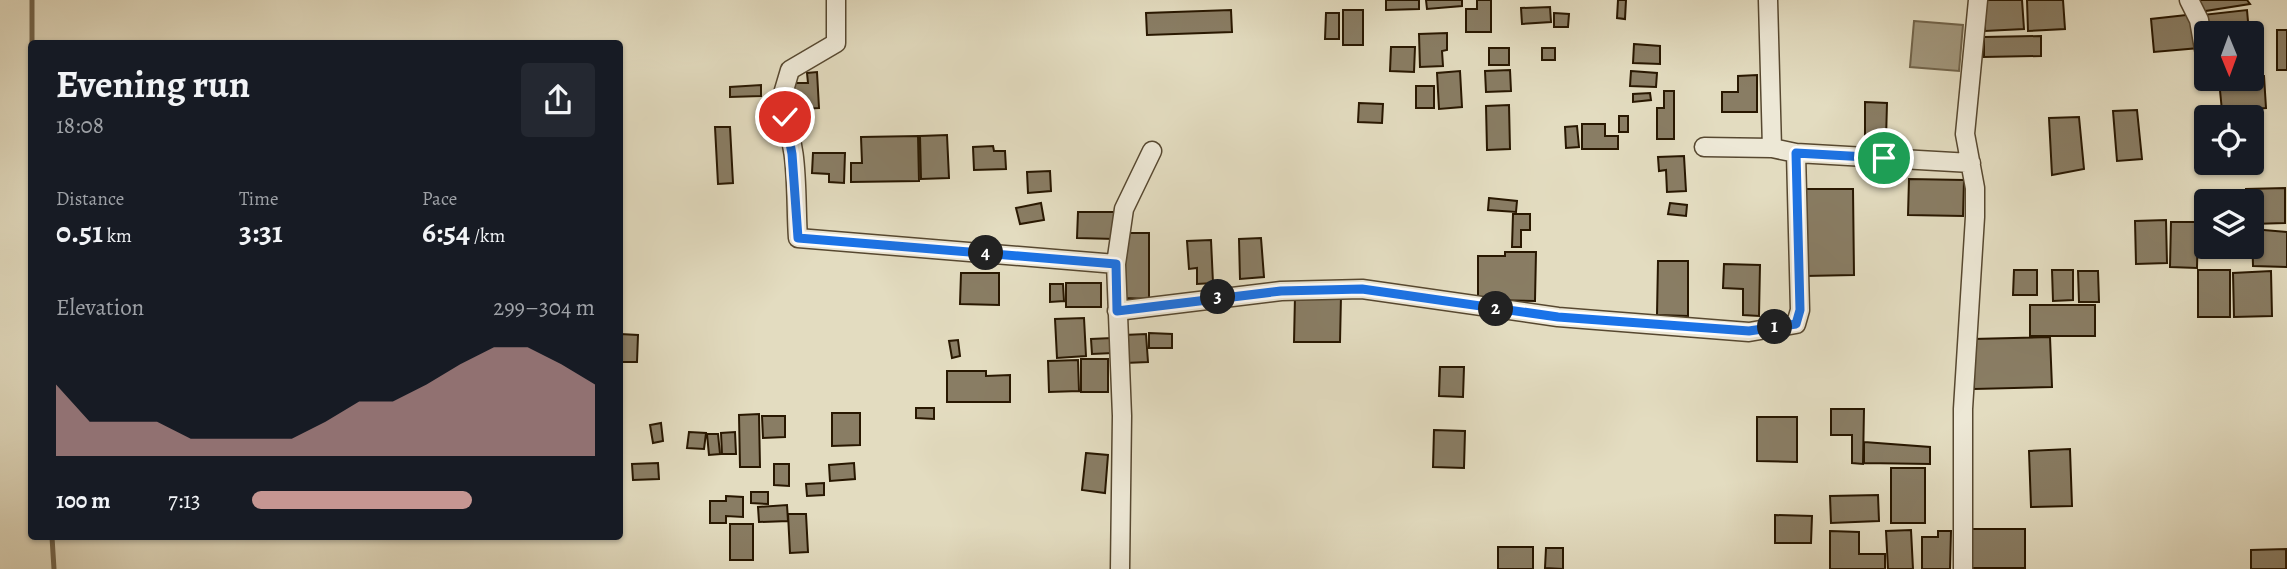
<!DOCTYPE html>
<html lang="en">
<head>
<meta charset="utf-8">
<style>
  body { margin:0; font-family:Alegreya,serif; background:#242831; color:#f1f3f6; height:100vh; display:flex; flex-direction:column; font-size:26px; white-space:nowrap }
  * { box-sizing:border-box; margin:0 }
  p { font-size:23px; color:#9ea1a6 }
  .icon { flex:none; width:38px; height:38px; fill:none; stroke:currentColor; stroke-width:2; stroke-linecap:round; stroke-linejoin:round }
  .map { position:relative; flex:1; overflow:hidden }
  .side { position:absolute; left:28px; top:40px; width:595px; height:500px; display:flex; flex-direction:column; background:#171b24; border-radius:7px; box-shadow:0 2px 5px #0004 }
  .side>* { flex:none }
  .needle { width:46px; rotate:179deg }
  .fabs { position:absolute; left:2194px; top:21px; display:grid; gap:14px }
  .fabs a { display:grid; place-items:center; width:70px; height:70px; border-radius:7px; background:#171b24; box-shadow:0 2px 5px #0004; font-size:35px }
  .pin { position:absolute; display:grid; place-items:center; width:60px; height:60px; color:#fff; margin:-30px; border:4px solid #fff; border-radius:50%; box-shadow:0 2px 7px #0007 }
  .km { position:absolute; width:35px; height:35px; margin:-18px; border-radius:50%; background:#222; color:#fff; font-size:19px; line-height:35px; text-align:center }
  .round { display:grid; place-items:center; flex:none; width:74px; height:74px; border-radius:7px; background:#242831 }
  .overview { display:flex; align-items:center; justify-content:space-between; height:119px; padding:0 28px }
  h1 { font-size:38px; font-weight:700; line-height:52px }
  .metrics { display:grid; grid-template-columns:repeat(3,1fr); gap:10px; height:119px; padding:7px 28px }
  .metrics div { display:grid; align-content:center }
  .metrics b { font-size:30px; font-weight:700 }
  .metrics small { font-size:19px; font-weight:400 }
  .metrics p { font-size:19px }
  .chart { height:196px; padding:14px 28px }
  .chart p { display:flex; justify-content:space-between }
  .chart svg { width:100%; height:126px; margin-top:7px; fill:#c59692; opacity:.7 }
  ul { padding:0 28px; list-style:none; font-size:23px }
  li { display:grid; grid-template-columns:112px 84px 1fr; align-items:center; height:52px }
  li i { height:18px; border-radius:9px; background:#c59692 }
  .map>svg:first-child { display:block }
  .water { fill:#a3997f; stroke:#72654c; stroke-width:2 }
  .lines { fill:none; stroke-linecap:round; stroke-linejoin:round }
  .stream { stroke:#72654c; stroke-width:5 }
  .building { fill:#897d64; stroke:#281700; stroke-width:2 }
  .minor-casing { stroke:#574830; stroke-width:21 }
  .minor { stroke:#ede8d6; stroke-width:18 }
  .route-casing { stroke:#fff; stroke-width:14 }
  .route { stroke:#1a73e8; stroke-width:9 }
</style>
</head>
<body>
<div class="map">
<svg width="2287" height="569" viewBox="0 0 2287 569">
  <rect width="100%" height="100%" fill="#e3dcc0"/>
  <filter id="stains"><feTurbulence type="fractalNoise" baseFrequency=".00286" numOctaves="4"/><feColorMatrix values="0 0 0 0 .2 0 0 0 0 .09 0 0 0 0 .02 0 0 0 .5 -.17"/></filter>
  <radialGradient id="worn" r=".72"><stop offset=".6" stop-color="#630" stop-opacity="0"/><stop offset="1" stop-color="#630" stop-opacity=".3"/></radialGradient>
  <path class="water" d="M 1914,21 L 1963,25 L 1959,71 L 1910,67 Z"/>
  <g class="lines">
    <path class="stream" d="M 32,0 L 32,44
      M 52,537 L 54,569"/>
  </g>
  <path class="building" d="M 1386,0 L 1419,0 L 1419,9 L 1386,10 Z
    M 1426,0 L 1462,0 L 1462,6 L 1427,9 Z
    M 1477,0 L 1491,0 L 1491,32 L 1466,32 L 1466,9 L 1477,9 Z
    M 1618,0 L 1626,0 L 1625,19 L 1617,18 Z
    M 1984,0 L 2022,0 L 2024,29 L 1985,31 Z
    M 2027,0 L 2063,0 L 2065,29 L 2028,31 Z
    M 2197,0 L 2247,0 L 2250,4 L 2199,12 Z
    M 1550,7 L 1551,22 L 1522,24 L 1521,8 Z
    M 1231,10 L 1232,32 L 1147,35 L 1146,13 Z
    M 1343,10 L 1363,10 L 1363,45 L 1343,45 Z
    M 2247,10 L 2249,33 L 2207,33 L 2202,15 Z
    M 1326,13 L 1339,13 L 1339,39 L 1325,39 Z
    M 1554,13 L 1569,14 L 1568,27 L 1554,27 Z
    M 2195,14 L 2199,48 L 2154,52 L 2151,19 Z
    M 2277,30 L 2287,30 L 2287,70 L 2277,70 Z
    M 1447,33 L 1447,50 L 1442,51 L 1443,66 L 1420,67 L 1419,34 Z
    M 2041,36 L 2041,56 L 1984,57 L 1984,37 Z
    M 1634,44 L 1660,46 L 1660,64 L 1633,63 Z
    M 1391,47 L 1415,47 L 1414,72 L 1390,71 Z
    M 1489,48 L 1509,48 L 1509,65 L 1489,65 Z
    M 1542,48 L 1555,48 L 1555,60 L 1542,60 Z
    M 1510,70 L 1511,91 L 1486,92 L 1485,71 Z
    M 1460,71 L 1462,107 L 1439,109 L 1437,73 Z
    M 1631,71 L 1657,73 L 1656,87 L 1630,86 Z
    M 817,72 L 819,108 L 794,109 L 793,83 L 808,83 L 807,73 Z
    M 1757,75 L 1757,112 L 1722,112 L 1722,92 L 1738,92 L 1738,76 Z
    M 2264,76 L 2266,108 L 2222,111 L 2219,80 Z
    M 761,85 L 761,96 L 730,97 L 730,87 Z
    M 1416,86 L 1434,86 L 1434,108 L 1416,108 Z
    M 1664,91 L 1674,91 L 1674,139 L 1657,139 L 1657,108 L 1664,108 Z
    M 1650,93 L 1651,100 L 1633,102 L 1633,94 Z
    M 1865,102 L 1887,103 L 1886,140 L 1865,139 Z
    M 1359,103 L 1383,104 L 1382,123 L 1358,122 Z
    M 1509,105 L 1510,149 L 1487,150 L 1486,106 Z
    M 2137,110 L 2142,159 L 2117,161 L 2113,111 Z
    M 1619,116 L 1628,116 L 1628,132 L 1619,132 Z
    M 2079,117 L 2084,169 L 2052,175 L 2049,118 Z
    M 1582,124 L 1605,124 L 1605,136 L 1618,136 L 1618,149 L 1582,149 Z
    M 1577,126 L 1579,147 L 1566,148 L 1565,127 Z
    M 715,127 L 730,127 L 733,183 L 718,184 Z
    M 947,135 L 949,178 L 921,179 L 920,136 Z
    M 918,136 L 919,181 L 851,182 L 851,163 L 862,163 L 861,137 Z
    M 993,146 L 994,151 L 1005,151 L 1006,169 L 974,170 L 973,147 Z
    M 813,153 L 845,153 L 844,183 L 829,182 L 829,174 L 812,173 Z
    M 1684,156 L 1686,191 L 1667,192 L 1666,170 L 1659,171 L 1658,157 Z
    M 1050,171 L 1051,191 L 1028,193 L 1027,172 Z
    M 1909,179 L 1964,180 L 1963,216 L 1908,215 Z
    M 2285,188 L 2285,223 L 2252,224 L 2252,201 L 2246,201 L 2246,189 Z
    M 1803,189 L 1853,189 L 1854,275 L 1805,276 Z
    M 1489,198 L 1517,201 L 1516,212 L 1488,210 Z
    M 1041,203 L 1044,220 L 1020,224 L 1016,208 Z
    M 1670,203 L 1687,205 L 1686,216 L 1668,214 Z
    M 1078,212 L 1115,212 L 1115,239 L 1077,238 Z
    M 1513,214 L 1530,214 L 1530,230 L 1521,230 L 1521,247 L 1512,247 Z
    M 2166,220 L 2167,263 L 2136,264 L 2135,221 Z
    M 2171,222 L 2198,222 L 2197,268 L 2170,267 Z
    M 2252,229 L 2287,232 L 2287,267 L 2253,266 Z
    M 1124,233 L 1149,233 L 1149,299 L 1124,298 Z
    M 1261,238 L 1264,277 L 1240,279 L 1239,239 Z
    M 1211,240 L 1213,283 L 1197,284 L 1197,268 L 1189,269 L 1187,241 Z
    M 1505,252 L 1536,252 L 1535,301 L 1478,300 L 1478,256 L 1505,256 Z
    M 1658,261 L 1688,261 L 1688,316 L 1657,315 Z
    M 1724,264 L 1760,265 L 1759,316 L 1743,315 L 1743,289 L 1723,288 Z
    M 2014,270 L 2037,270 L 2037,295 L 2013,295 Z
    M 2052,270 L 2073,270 L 2073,300 L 2053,301 Z
    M 2198,270 L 2230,270 L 2230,317 L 2198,317 Z
    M 2078,271 L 2098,271 L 2099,302 L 2079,302 Z
    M 2271,271 L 2272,316 L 2234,317 L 2233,273 Z
    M 961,273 L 999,273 L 999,305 L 960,304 Z
    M 1066,283 L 1101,283 L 1101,307 L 1066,307 Z
    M 1050,284 L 1063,284 L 1064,301 L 1050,302 Z
    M 1295,296 L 1341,296 L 1340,342 L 1294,342 Z
    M 2030,305 L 2095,305 L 2095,336 L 2030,336 Z
    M 1084,318 L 1086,356 L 1057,358 L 1055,319 Z
    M 1149,333 L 1172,334 L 1172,348 L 1149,348 Z
    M 620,334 L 638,335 L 637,362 L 620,362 Z
    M 1146,334 L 1148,362 L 1125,363 L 1124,335 Z
    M 2050,337 L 2052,387 L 1974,389 L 1973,339 Z
    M 1112,338 L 1113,353 L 1092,354 L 1091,339 Z
    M 958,340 L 960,356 L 952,358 L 949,341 Z
    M 1081,359 L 1108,359 L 1108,392 L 1081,392 Z
    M 1078,360 L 1079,391 L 1049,392 L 1048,361 Z
    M 1440,367 L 1464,367 L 1463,397 L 1439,396 Z
    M 947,371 L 986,371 L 986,376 L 1010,375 L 1010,402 L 947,402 Z
    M 916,408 L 934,408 L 934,419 L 916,418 Z
    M 1831,409 L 1864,409 L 1863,464 L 1852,463 L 1852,435 L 1831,435 Z
    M 832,413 L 860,413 L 860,445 L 832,446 Z
    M 759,414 L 760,467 L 740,467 L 739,415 Z
    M 762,416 L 785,416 L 785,437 L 763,438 Z
    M 1757,417 L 1797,417 L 1797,462 L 1757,461 Z
    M 661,423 L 663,441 L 653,443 L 650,425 Z
    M 1434,430 L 1465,431 L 1464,468 L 1433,467 Z
    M 689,432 L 706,433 L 704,449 L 687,448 Z
    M 735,432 L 736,454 L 722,454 L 721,433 Z
    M 707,434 L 718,434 L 720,454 L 709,455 Z
    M 1864,442 L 1930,447 L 1930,464 L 1864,463 Z
    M 2070,449 L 2072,506 L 2031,507 L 2029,451 Z
    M 1086,453 L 1108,455 L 1105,493 L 1082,490 Z
    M 658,463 L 659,479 L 633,480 L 632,464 Z
    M 854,463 L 855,479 L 830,481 L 829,465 Z
    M 774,464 L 789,464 L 789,486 L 774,485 Z
    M 1891,468 L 1925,468 L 1925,523 L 1891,523 Z
    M 824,483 L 824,495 L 807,496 L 806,484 Z
    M 751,492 L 768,492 L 768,504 L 751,503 Z
    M 1878,495 L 1879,521 L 1831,523 L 1830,496 Z
    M 726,496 L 743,497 L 743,517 L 726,516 L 726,523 L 710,523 L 710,501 L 726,501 Z
    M 787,505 L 788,521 L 759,522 L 758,507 Z
    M 788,514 L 806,514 L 808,552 L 790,553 Z
    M 1775,515 L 1812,516 L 1811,543 L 1775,543 Z
    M 730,524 L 753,524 L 753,560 L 730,560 Z
    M 1968,529 L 2025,529 L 2025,568 L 1969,568 Z
    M 1911,530 L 1913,569 L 1888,569 L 1886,531 Z
    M 1830,531 L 1859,532 L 1859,554 L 1885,554 L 1885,569 L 1830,569 Z
    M 1938,531 L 1951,531 L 1950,569 L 1922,569 L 1922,537 L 1938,537 Z
    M 1498,547 L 1533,547 L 1533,569 L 1498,569 Z
    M 1546,548 L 1563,548 L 1563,569 L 1545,568 Z
    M 2286,549 L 2286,569 L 2251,569 L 2251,550 Z"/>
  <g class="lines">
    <defs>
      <path id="minor" d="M 836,0 L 836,43 L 790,70 L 779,107 C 800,142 795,198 798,238 L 1116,264
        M 1768,0 L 1772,148
        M 2189,0 L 2199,20 L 2207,66
        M 1704,147 L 1772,148 L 1796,153 L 1971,163
        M 1117,311 L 1281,291 L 1362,289 L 1558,317 L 1749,332 L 1796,324 L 1800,310 L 1796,153
        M 1120,569 L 1122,416 L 1116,264 L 1124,209 L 1152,151
        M 1963,569 L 1963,409 L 1975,217 L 1975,188 L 1965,134 L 1978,0"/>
    </defs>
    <use href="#minor" class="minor-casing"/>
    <use href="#minor" class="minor"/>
  </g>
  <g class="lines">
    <defs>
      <path id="route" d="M 785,117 L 792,154 L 798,238 L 1116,264 L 1117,311 L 1281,291 L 1362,289 L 1558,317 L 1749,331 L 1796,324 L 1800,310 L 1796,153 L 1884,158"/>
    </defs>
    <use href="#route" class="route-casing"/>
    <use href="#route" class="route"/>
  </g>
  <rect width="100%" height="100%" filter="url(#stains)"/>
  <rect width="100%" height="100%" fill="url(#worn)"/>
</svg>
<div class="fabs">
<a><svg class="needle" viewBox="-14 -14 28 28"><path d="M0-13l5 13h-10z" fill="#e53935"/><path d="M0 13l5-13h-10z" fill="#9ea1a6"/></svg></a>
<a><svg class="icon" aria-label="locate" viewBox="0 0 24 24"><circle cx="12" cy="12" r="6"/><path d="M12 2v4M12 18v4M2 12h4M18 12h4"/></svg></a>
<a><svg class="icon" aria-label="layers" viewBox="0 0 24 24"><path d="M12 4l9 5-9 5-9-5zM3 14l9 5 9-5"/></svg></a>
</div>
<div class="pin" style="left:1884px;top:158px;background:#1e9e55"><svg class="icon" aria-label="arrive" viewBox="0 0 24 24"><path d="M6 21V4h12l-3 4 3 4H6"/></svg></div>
<div class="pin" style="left:785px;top:117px;background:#d93025"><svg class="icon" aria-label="check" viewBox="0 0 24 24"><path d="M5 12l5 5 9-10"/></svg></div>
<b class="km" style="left:1775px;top:327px">1</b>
<b class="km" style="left:1496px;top:309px">2</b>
<b class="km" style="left:1218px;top:297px">3</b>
<b class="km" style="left:986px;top:253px">4</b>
<section class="side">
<div class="overview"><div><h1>Evening run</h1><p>18:08</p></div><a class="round"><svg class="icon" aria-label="share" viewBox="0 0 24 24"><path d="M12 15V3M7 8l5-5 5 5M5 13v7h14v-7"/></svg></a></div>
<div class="metrics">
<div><p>Distance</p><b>0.51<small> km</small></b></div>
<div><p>Time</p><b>3:31</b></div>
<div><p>Pace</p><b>6:54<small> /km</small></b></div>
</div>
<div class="chart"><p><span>Elevation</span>299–304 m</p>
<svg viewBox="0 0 160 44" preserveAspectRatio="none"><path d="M0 44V19L10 32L20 32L30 32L40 38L50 38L60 38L70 38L80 32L90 25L100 25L110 19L120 12L130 6L140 6L150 12L160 19V44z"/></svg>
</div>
<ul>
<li><b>100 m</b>7:13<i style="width:64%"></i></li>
</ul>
</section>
</div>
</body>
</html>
